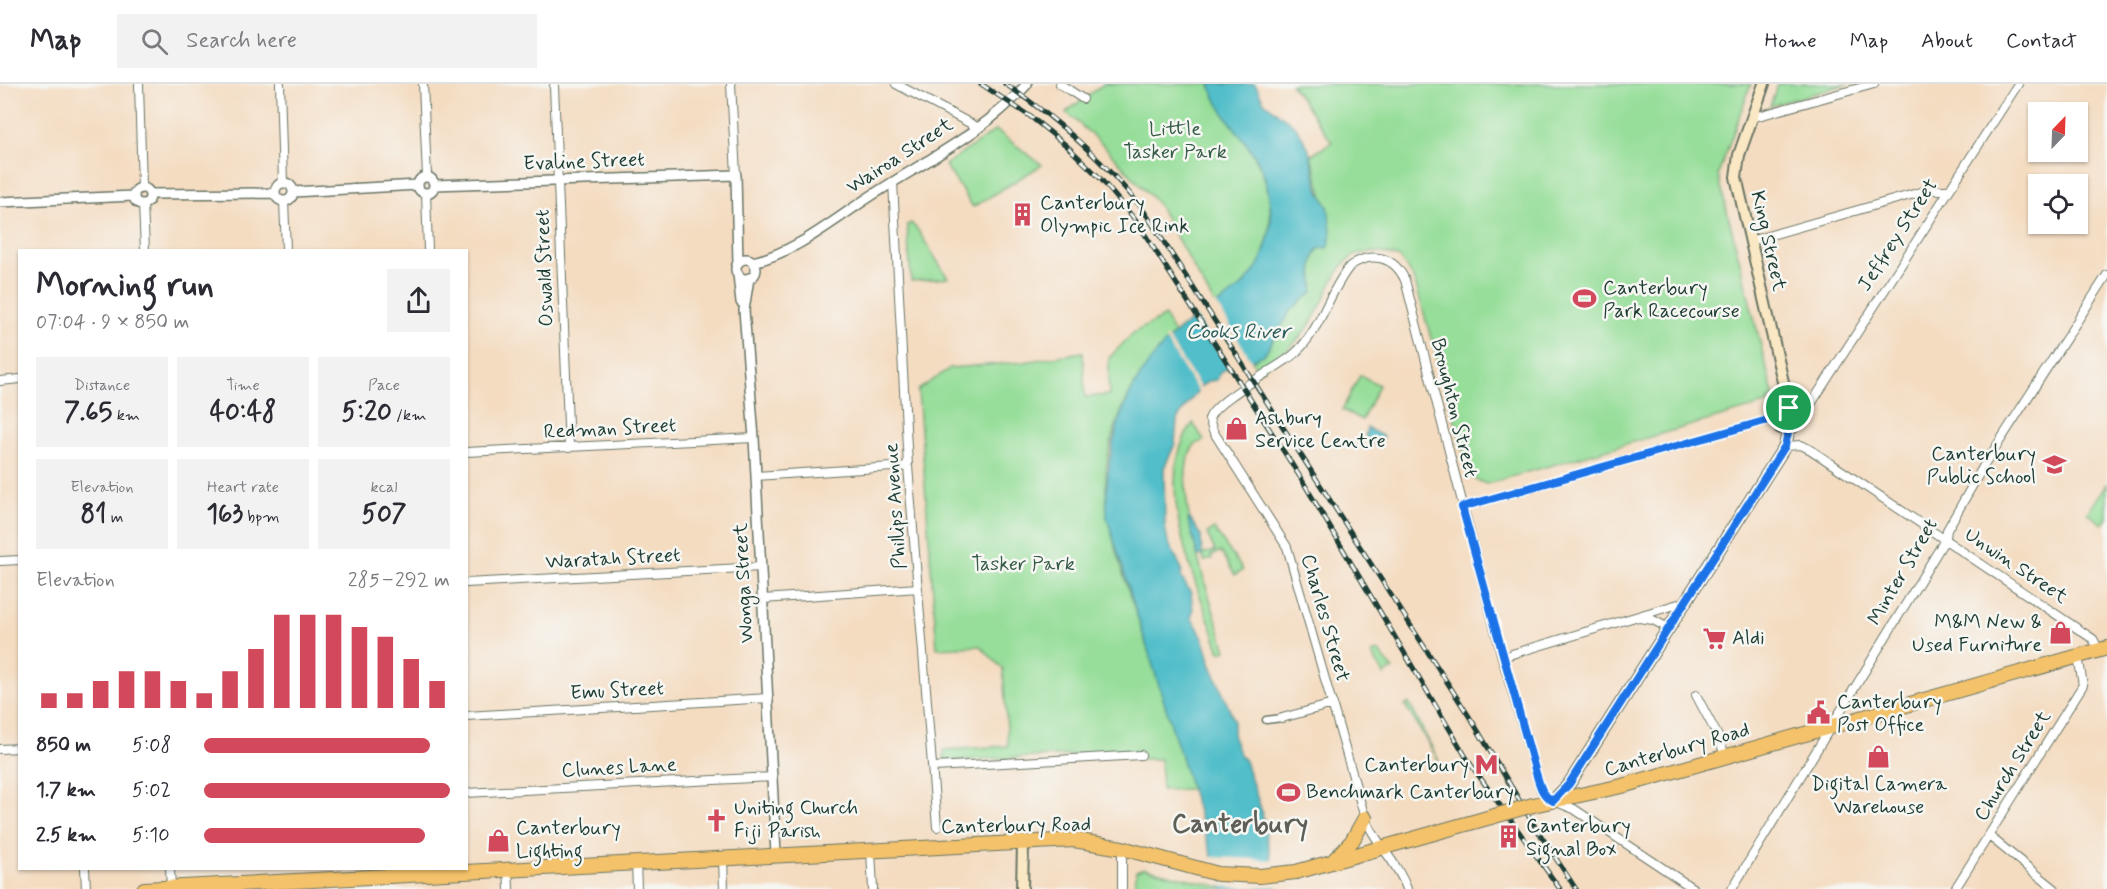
<!DOCTYPE html>
<html lang="en">
<head>
<meta charset="utf-8">
<style>
  body { margin:0; font-family:Mynerve,sans-serif; background:#f2f2f3; color:#2b2b33; height:100vh; display:flex; flex-direction:column; font-size:22px; white-space:nowrap }
  * { box-sizing:border-box; margin:0 }
  p { font-size:20px; color:#7c7c81 }
  .icon { flex:none; width:33px; height:33px; fill:none; stroke:currentColor; stroke-width:2; stroke-linecap:round; stroke-linejoin:round }
  .map { position:relative; flex:1; overflow:hidden }
  .drawer { position:absolute; left:18px; top:165px; width:450px; height:621px; display:flex; flex-direction:column; background:#fff; border-radius:0px; box-shadow:0 2px 4px #0004 }
  .drawer>* { flex:none }
  .needle { width:39px; rotate:23deg }
  .buttons { position:absolute; left:2028px; top:18px; display:grid; gap:12px }
  .buttons a { display:grid; place-items:center; width:60px; height:60px; border-radius:0px; background:#fff; box-shadow:0 2px 4px #0004; font-size:30px }
  .pin { position:absolute; display:grid; place-items:center; width:51px; height:51px; color:#fff; margin:-26px; border:3px solid #fff; border-radius:50%; box-shadow:0 2px 6px #0007 }
  .round { display:grid; place-items:center; flex:none; width:63px; height:63px; border-radius:0px; background:#f2f2f3 }
  .overview { display:flex; align-items:center; justify-content:space-between; height:102px; padding:0 18px }
  h1 { font-size:33px; font-weight:800; line-height:45px }
  .stats { display:grid; grid-template-columns:repeat(3,1fr); gap:9px; height:102px; padding:6px 18px }
  .stats div { display:grid; align-content:center; border-radius:0px; background:#f2f2f3; text-align:center }
  .stats b { font-size:26px; font-weight:800 }
  .stats small { font-size:16px; font-weight:400 }
  .stats p { font-size:16px }
  .chart { height:168px; padding:12px 18px }
  .chart p { display:flex; justify-content:space-between }
  .chart svg { width:100%; height:108px; margin-top:6px; stroke:#d1495b; stroke-width:6 }
  ul { padding:0 18px; list-style:none; font-size:20px }
  li { display:grid; grid-template-columns:96px 72px 1fr; align-items:center; height:45px }
  li i { height:15px; border-radius:8px; background:#d1495b }
  header { display:flex; align-items:center; gap:36px; box-sizing:border-box; height:84px; padding:0 30px; background:#fff; border-bottom:2px solid #e1e1e2 }
  header strong { font-size:28px }
  nav { display:flex; gap:33px; margin-inline-start:auto; font-size:21px }
  .search { width:420px; height:54px; background:#f2f2f3; display:flex; align-items:center; gap:15px; box-sizing:border-box; padding:0 21px; border-radius:0px; color:#7c7c81; font-size:22px }
  .map>svg:first-child { display:block }
  .green { fill:#96de99; stroke:#5a8e66; stroke-width:1.5 }
  .water { fill:#51bec9; stroke:#387e7e; stroke-width:1.5 }
  .pier { fill:#f4dcc1 }
  .lines { fill:none; stroke-linecap:round; stroke-linejoin:round }
  .pedestrian-casing { stroke:#6a7565; stroke-width:9 }
  .minor-casing { stroke:#6a7565; stroke-width:10 }
  .tertiary-casing { stroke:#6a7565; stroke-width:12 }
  .secondary-casing { stroke:#6a7565; stroke-width:14 }
  .trunk-casing { stroke:#6a7565; stroke-width:16 }
  .pedestrian { stroke:#fff; stroke-width:6 }
  .minor { stroke:#fff; stroke-width:8 }
  .tertiary { stroke:#fff; stroke-width:9 }
  .secondary { stroke:#fae7c3; stroke-width:10 }
  .trunk { stroke:#f3c26a; stroke-width:14 }
  .rail-casing { stroke:#1f3d34; stroke-width:5 }
  .rail { stroke:#f6f6f2; stroke-width:3; stroke-dasharray:9; stroke-linecap:butt }
  .trunk-bridge-casing { stroke:#6a7565; stroke-width:16; stroke-linecap:butt }
  .trunk-bridge { stroke:#f3c26a; stroke-width:14 }
  .route-casing { stroke:#fff; stroke-width:12 }
  .route { stroke:#1a73e8; stroke-width:8 }
  .labels { text-anchor:middle; dominant-baseline:central; stroke-width:5; stroke-linejoin:round; paint-order:stroke }
  .park-label { font-size:20px; fill:#375d48; stroke:#f6f6f2 }
  .street-label { font-size:20px; fill:#1f3d34; stroke:#f6f6f2 }
  .poi-label { font-size:20px; fill:#1f3d34; stroke:#f6f6f2; text-anchor:start }
  .water-label { font-size:21px; font-style:italic; fill:#2c5d59; stroke:#f6f6f2 }
  .district-label { font-size:26px; font-weight:bold; fill:#5e5f57; stroke:#f6f6f2 }
</style>
</head>
<body>
<header>
<strong>Map</strong>
<div class="search"><svg class="icon" aria-label="search" viewBox="0 0 24 24"><circle cx="10" cy="10" r="6"/><path d="M15 15l6 6"/></svg>Search here</div>
<nav><a>Home</a><a>Map</a><a>About</a><a>Contact</a></nav>
</header>
<div class="map">
<svg width="2107" height="805" viewBox="0 0 2107 805">
  <rect width="100%" height="100%" fill="#f6f6f2"/>
  <filter id="ink" filterUnits="userSpaceOnUse"><feTurbulence type="fractalNoise" baseFrequency=".0167" numOctaves="2"/><feDisplacementMap in="SourceGraphic" scale="12" xChannelSelector="R" yChannelSelector="G"/><feConvolveMatrix kernelMatrix="1 2 1 2 8 2 1 2 1" color-interpolation-filters="sRGB"/></filter>
  <filter id="wash" filterUnits="userSpaceOnUse"><feTurbulence type="fractalNoise" baseFrequency=".008" numOctaves="4" result="noise"/><feDisplacementMap in="SourceGraphic" scale="24" xChannelSelector="R" yChannelSelector="G"/><feGaussianBlur stdDeviation="1.35" result="paint"/><feColorMatrix in="noise" values="0 0 0 0 0 0 0 0 0 0 0 0 0 0 0 0 0 1.4 0 .05"/><feComposite in="paint" operator="in"/></filter>
  <g filter="url(#wash)">
    <rect width="100%" height="100%" fill="#f4dcc1"/>
    <path class="green" d="M 1104,0 L 1210,0 C 1219,31 1244,51 1258,79 C 1278,119 1274,171 1242,204 C 1234,211 1225,217 1216,223 L 1157,119 L 1103,61 L 1066,28 Z
      M 1291,0 L 1751,0 L 1718,91 L 1774,314 L 1768,315 L 1769,319 L 1486,400 L 1472,394 L 1469,385 L 1414,195 L 1400,174 C 1336,151 1337,200 1310,240 C 1297,260 1279,274 1259,287 L 1252,277 C 1272,266 1276,245 1289,228 C 1300,215 1306,218 1314,200 C 1308,190 1313,174 1318,165 L 1329,162 C 1330,129 1320,103 1311,71 L 1332,58 Z
      M 1778,0 L 1848,0 L 1770,22 Z
      M 996,46 L 1042,81 L 973,123 L 945,81 Z
      M 911,139 L 917,145 L 948,194 L 911,197 L 907,141 Z
      M 1165,232 L 1174,250 C 1134,289 1102,352 1106,409 C 1109,459 1129,506 1144,553 C 1161,604 1177,654 1193,705 L 1162,706 L 1160,675 L 1142,675 L 1141,668 L 944,677 L 944,666 L 1008,662 L 1003,585 L 980,562 L 937,564 L 918,306 L 950,284 L 1024,278 L 1083,268 L 1085,313 L 1109,311 L 1109,274 L 1133,249 Z
      M 1360,291 L 1379,301 L 1362,336 L 1342,326 Z
      M 1193,339 L 1204,356 C 1200,359 1195,359 1193,363 C 1168,400 1213,524 1226,566 L 1220,568 C 1199,504 1148,400 1193,339 Z
      M 2107,400 L 2107,434 L 2103,440 L 2087,429 Z
      M 1214,445 L 1243,486 L 1235,491 L 1221,468 L 1211,471 L 1212,475 L 1204,477 L 1202,470 L 1215,467 L 1207,449 Z
      M 1378,567 L 1393,585 L 1384,591 L 1371,569 Z
      M 1409,619 L 1439,677 L 1405,621 Z
      M 1144,784 L 1222,803 L 1222,805 L 1135,805 L 1136,787 Z"/>
    <path class="water" d="M 1210,0 L 1255,0 L 1264,18 L 1296,43 L 1308,63 L 1319,107 L 1328,122 L 1331,147 L 1329,163 L 1318,165 C 1309,180 1314,193 1313,208 L 1291,226 L 1264,271 L 1221,287 L 1217,296 L 1209,297 L 1201,302 L 1182,328 L 1177,336 L 1175,360 L 1164,384 L 1165,443 L 1168,458 L 1182,485 L 1181,493 L 1191,509 L 1193,527 L 1191,534 C 1199,543 1209,566 1210,579 L 1234,636 C 1231,651 1234,664 1245,677 L 1261,725 L 1277,805 L 1222,805 L 1107,434 C 1103,368 1122,302 1170,254 C 1205,219 1250,216 1266,162 C 1269,151 1272,141 1271,130 C 1270,114 1266,92 1258,77 C 1243,51 1219,31 1210,0 Z
      M 1367,344 L 1384,353 L 1379,359 L 1373,360 L 1365,352 Z
      M 1190,435 L 1201,452 L 1202,471 L 1198,472 L 1188,436 Z"/>
    <path class="pier" d="M 1216,219 L 1253,279 L 1231,288 L 1194,231 Z
      M 1167,253 L 1202,306 L 1199,309 L 1165,255 Z
      M 1210,773 L 1273,776 L 1280,802 L 1249,804 L 1218,802 Z"/>
  </g>
  <g filter="url(#ink)">
    <g class="lines">
      <defs>
        <path id="pedestrian" d="M 1266,636 L 1282,634"/>
        <path id="minor" d="M 139,0 L 142,104
          M 280,0 L 283,99
          M 423,0 L 427,93
          M 731,0 L 736,91
          M 896,0 L 977,43
          M 1060,0 L 1083,15
          M 554,2 L 569,364
          M 1751,34 L 1874,0
          M 893,98 L 908,382 L 937,743
          M 426,109 L 428,166
          M 284,117 L 286,166
          M 143,120 L 145,166
          M 1750,157 L 1928,106 L 1948,106
          M 0,297 L 20,295
          M 1809,323 L 2018,0
          M 1785,362 L 1801,361 L 1811,366 L 2093,555 L 2099,566
          M 466,368 L 754,354
          M 756,392 L 908,382
          M 1462,423 L 1775,334
          M 0,477 L 20,476
          M 466,499 L 761,483
          M 763,515 L 918,504
          M 1639,534 L 1653,536 L 1668,544
          M 1502,573 L 1685,518
          M 1696,611 L 1720,656 L 1725,673
          M 466,632 L 769,614
          M 1282,634 L 1333,620
          M 0,665 L 20,664
          M 934,683 L 1141,671
          M 466,709 L 773,693
          M 1989,752 L 2055,805
          M 1122,764 L 1122,805
          M 871,767 L 873,805
          M 723,774 L 724,805
          M 636,778 L 637,805
          M 85,784 L 86,805
          M 170,784 L 171,803
          M 508,785 L 509,805
          M 1407,805 C 1398,779 1376,760 1365,734 L 1287,463 L 1213,347 L 1209,335 C 1215,316 1275,286 1293,271 C 1322,246 1327,210 1350,182 C 1371,167 1394,172 1405,196 L 1502,573 L 1541,706 L 1549,715 L 1574,725 L 1694,805
          M 1732,805 L 1946,454 L 1947,446 L 1983,383 L 2107,191
          M 1955,805 L 2083,601 L 2078,572"/>
        <path id="tertiary" d="M418 101a8 8 0 1 1 16 0a8 8 0 1 1-16 0Z
          M275 108a9 9 0 1 1 18 0a9 9 0 1 1-18 0Z
          M 434,101 L 736,91 L 738,179
          M134 112a8 8 0 1 1 16 0a8 8 0 1 1-16 0Z
          M 293,108 L 418,101
          M 150,110 L 274,109
          M 0,118 L 134,112
          M736 185a10 10 0 1 1 20 0a10 10 0 1 1-20 0Z
          M 753,178 C 797,168 836,134 874,110 C 925,77 987,47 1027,0
          M 738,190 L 741,218
          M 749,194 L 744,226 L 754,354 L 776,770"/>
        <path id="secondary" d="M 1764,0 L 1739,71 L 1736,93 L 1789,324
          M1775 334a11 11 0 1 1 22 0a11 11 0 1 1-22 0Z
          M 1553,717 L 1569,700 L 1785,362 L 1789,344
          M 1022,805 L 1023,759"/>
        <path id="trunk" d="M 1533,721 L 1622,702 L 2107,564
          M 1334,776 L 1352,757 L 1365,734
          M 144,805 L 1074,756 L 1122,764 L 1218,790 L 1260,792 L 1296,788 L 1491,733"/>
      </defs>
      <use href="#pedestrian" class="pedestrian-casing"/>
      <use href="#minor" class="minor-casing"/>
      <use href="#tertiary" class="tertiary-casing"/>
      <use href="#secondary" class="secondary-casing"/>
      <use href="#trunk" class="trunk-casing"/>
      <use href="#pedestrian" class="pedestrian"/>
      <use href="#minor" class="minor"/>
      <use href="#tertiary" class="tertiary"/>
      <use href="#secondary" class="secondary"/>
      <use href="#trunk" class="trunk"/>
      <defs>
        <path id="rail" d="M 981,0 L 1031,33 L 1067,62 L 1100,94 L 1137,138 L 1302,396 L 1469,678 L 1560,805
          M 1005,0 C 1058,35 1102,75 1142,124 L 1474,640 L 1534,741 L 1576,805"/>
      </defs>
      <use href="#rail" class="rail-casing"/>
      <use href="#rail" class="rail"/>
      <defs>
        <path id="trunk-bridge" d="M 1491,733 L 1533,721"/>
      </defs>
      <use href="#trunk-bridge" class="trunk-bridge-casing"/>
      <use href="#trunk-bridge" class="trunk-bridge"/>
    </g>
  </g>
  <g class="lines" filter="url(#ink)">
    <defs>
      <path id="route" d="M 1789,324 C 1799,328 1800,339 1789,344 L 1785,362 L 1569,700 L 1553,717 C 1541,711 1540,701 1536,689 L 1462,423 L 1775,334 L 1779,326 Z"/>
    </defs>
    <use href="#route" class="route-casing"/>
    <use href="#route" class="route"/>
  </g>
  <defs>
    <symbol id="building-bare" viewBox="-9 -9 18 18"><path d="M-4-6H4V6H1V3H-1V6H-4ZM-2.5-4.3h1.7v1.8h-1.7ZM.8-4.3h1.7v1.8H.8ZM-2.5-1h1.7V.8h-1.7ZM.8-1h1.7V.8H.8Z" fill="#d1495b" stroke="#f6f6f2" stroke-width="2.5" paint-order="stroke"/></symbol>
    <symbol id="stadium-bare" viewBox="-9 -9 18 18"><path d="M0-5a6.5 5 0 1 0 0 10a6.5 5 0 1 0 0-10ZM-3.5-1.8h7v3.6h-7Z" fill="#d1495b" stroke="#f6f6f2" stroke-width="2.5" paint-order="stroke"/></symbol>
    <symbol id="shop-bare" viewBox="-9 -9 18 18"><path d="M-5-2.5h2.3a2.7 3.5 0 0 1 5.4 0H5L5.5 6h-11ZM-1.5-2.5h3a1.5 2.3 0 0 0-3 0Z" fill="#d1495b" stroke="#f6f6f2" stroke-width="2.5" paint-order="stroke"/></symbol>
    <symbol id="school-bare" viewBox="-9 -9 18 18"><path d="M0-5L7-2L0 1L-7-2ZM-4 1L0 2.5L4 1V4Q0 6-4 4Z" fill="#d1495b" stroke="#f6f6f2" stroke-width="2.5" paint-order="stroke"/></symbol>
    <symbol id="supermarket-bare" viewBox="-9 -9 18 18"><path d="M-6-5.5h2.5l.6 2H6L4.5 2H-2.5L-4.4-4H-6ZM-1.5 3.2a1.3 1.3 0 1 0 .1 0ZM3 3.2a1.3 1.3 0 1 0 .1 0Z" fill="#d1495b" stroke="#f6f6f2" stroke-width="2.5" paint-order="stroke"/></symbol>
    <symbol id="civic-bare" viewBox="-9 -9 18 18"><path d="M-.6-6.5H3V-4.5H.6V-3L4-1V1h2V6H-6V1h2V-1L-.6-3ZM-1.2 2.5V6h2.4V2.5Z" fill="#d1495b" stroke="#f6f6f2" stroke-width="2.5" paint-order="stroke"/></symbol>
    <symbol id="metro-bare" viewBox="-9 -9 18 18"><path d="M-5.5 5V-5H-3L0 0L3-5H5.5V5H3V-.5L0 4L-3-.5V5Z" fill="#d1495b" stroke="#f6f6f2" stroke-width="2.5" paint-order="stroke"/></symbol>
    <symbol id="church-bare" viewBox="-9 -9 18 18"><path d="M-1.2-6h2.4v3.5h3.3v2.4h-3.3V6h-2.4V-.1h-3.3v-2.4h3.3Z" fill="#d1495b" stroke="#f6f6f2" stroke-width="2.5" paint-order="stroke"/></symbol>
  </defs>
  <g fill-rule="evenodd">
    <use href="#building-bare" x="1006" y="114" width="33" height="33"/>
    <use href="#stadium-bare" x="1568" y="198" width="33" height="33"/>
    <use href="#shop-bare" x="1220" y="328" width="33" height="33"/>
    <use href="#school-bare" x="2038" y="364" width="33" height="33"/>
    <use href="#shop-bare" x="2044" y="532" width="33" height="33"/>
    <use href="#supermarket-bare" x="1698" y="538" width="33" height="33"/>
    <use href="#civic-bare" x="1802" y="612" width="33" height="33"/>
    <use href="#shop-bare" x="1862" y="656" width="33" height="33"/>
    <use href="#metro-bare" x="1470" y="664" width="33" height="33"/>
    <use href="#stadium-bare" x="1272" y="692" width="33" height="33"/>
    <use href="#church-bare" x="700" y="720" width="33" height="33"/>
    <use href="#building-bare" x="1492" y="736" width="33" height="33"/>
    <use href="#shop-bare" x="482" y="740" width="33" height="33"/>
  </g>
  <g class="labels">
    <g class="park-label">
      <text x="1175" y="45">Little<tspan x="1175" dy="23">Tasker Park</tspan></text>
      <text x="1023" y="480">Tasker Park</text>
    </g>
    <g class="street-label">
      <text transform="translate(900 72) rotate(-33)">Wairoa Street</text>
      <text transform="translate(584 78) rotate(-2)">Evaline Street</text>
      <text transform="translate(1898 151) rotate(-57)">Jeffrey Street</text>
      <text transform="translate(1768 157) rotate(77)">King Street</text>
      <text transform="translate(545 184) rotate(-92)">Oswald Street</text>
      <text transform="translate(1454 324) rotate(76)">Broughton Street</text>
      <text transform="translate(610 345) rotate(-3)">Redman Street</text>
      <text transform="translate(896 422) rotate(-94)">Phillips Avenue</text>
      <text transform="translate(613 475) rotate(-3)">Waratah Street</text>
      <text transform="translate(2016 482) rotate(34)">Unwin Street</text>
      <text transform="translate(1903 488) rotate(-60)">Minter Street</text>
      <text transform="translate(744 499) rotate(-93)">Wonga Street</text>
      <text transform="translate(1325 534) rotate(74)">Charles Street</text>
      <text transform="translate(617 607) rotate(-3)">Emu Street</text>
      <text transform="translate(1677 666) rotate(-16)">Canterbury Road</text>
      <text transform="translate(2013 682) rotate(-58)">Church Street</text>
      <text transform="translate(619 684) rotate(-3)">Clunes Lane</text>
      <text transform="translate(1016 742) rotate(-1)">Canterbury Road</text>
    </g>
    <g class="poi-label">
      <text x="1040" y="119">Canterbury<tspan x="1040" dy="23">Olympic Ice Rink</tspan></text>
      <text x="1603" y="204">Canterbury<tspan x="1603" dy="23">Park Racecourse</tspan></text>
      <text x="1255" y="334">Ashbury<tspan x="1255" dy="23">Service Centre</tspan></text>
      <text x="2036" y="370" text-anchor="end">Canterbury<tspan x="2036" dy="23">Public School</tspan></text>
      <text x="2042" y="538" text-anchor="end">M&amp;M New &amp;<tspan x="2042" dy="23">Used Furniture</tspan></text>
      <text x="1732" y="554">Aldi</text>
      <text x="1837" y="618">Canterbury<tspan x="1837" dy="23">Post Office</tspan></text>
      <text x="1469" y="681" text-anchor="end">Canterbury</text>
      <text x="1879" y="700" text-anchor="middle">Digital Camera<tspan x="1879" dy="23">Warehouse</tspan></text>
      <text x="1306" y="708">Benchmark Canterbury</text>
      <text x="734" y="724">Uniting Church<tspan x="734" dy="23">Fiji Parish</tspan></text>
      <text x="1526" y="742">Canterbury<tspan x="1526" dy="23">Signal Box</tspan></text>
      <text x="516" y="744">Canterbury<tspan x="516" dy="23">Lighting</tspan></text>
    </g>
    <g class="water-label">
      <text x="1238" y="248">Cooks River</text>
    </g>
    <g class="district-label">
      <text x="1240" y="741">Canterbury</text>
    </g>
  </g>
</svg>
<div class="buttons">
<a><svg class="needle" viewBox="-14 -14 28 28"><path d="M0-13l5 13h-10z" fill="#e53935"/><path d="M0 13l5-13h-10z" fill="#7c7c81"/></svg></a>
<a><svg class="icon" aria-label="locate" viewBox="0 0 24 24"><circle cx="12" cy="12" r="6"/><path d="M12 2v4M12 18v4M2 12h4M18 12h4"/></svg></a>
</div>
<div class="pin" style="left:1789px;top:324px;background:#1e9e55"><svg class="icon" aria-label="arrive" viewBox="0 0 24 24"><path d="M6 21V4h12l-3 4 3 4H6"/></svg></div>
<section class="drawer">
<div class="overview"><div><h1>Morning run</h1><p>07:04 · 9 × 850 m</p></div><a class="round"><svg class="icon" aria-label="share" viewBox="0 0 24 24"><path d="M12 15V3M7 8l5-5 5 5M5 13v7h14v-7"/></svg></a></div>
<div class="stats">
<div><p>Distance</p><b>7.65<small> km</small></b></div>
<div><p>Time</p><b>40:48</b></div>
<div><p>Pace</p><b>5:20<small> /km</small></b></div>
</div>
<div class="stats">
<div><p>Elevation</p><b>81<small> m</small></b></div>
<div><p>Heart rate</p><b>163<small> bpm</small></b></div>
<div><p>kcal</p><b>507</b></div>
</div>
<div class="chart"><p><span>Elevation</span>285–292 m</p>
<svg viewBox="0 0 160 44" preserveAspectRatio="none"><path d="M5 44V38M15 44V38M25 44V33M35 44V29M45 44V29M55 44V33M65 44V38M75 44V29M85 44V20M95 44V6M105 44V6M115 44V6M125 44V11M135 44V15M145 44V24M155 44V33"/></svg>
</div>
<ul>
<li><b>850 m</b>5:08<i style="width:92%"></i></li>
<li><b>1.7 km</b>5:02<i style="width:100%"></i></li>
<li><b>2.5 km</b>5:10<i style="width:90%"></i></li>
</ul>
</section>
</div>
</body>
</html>
